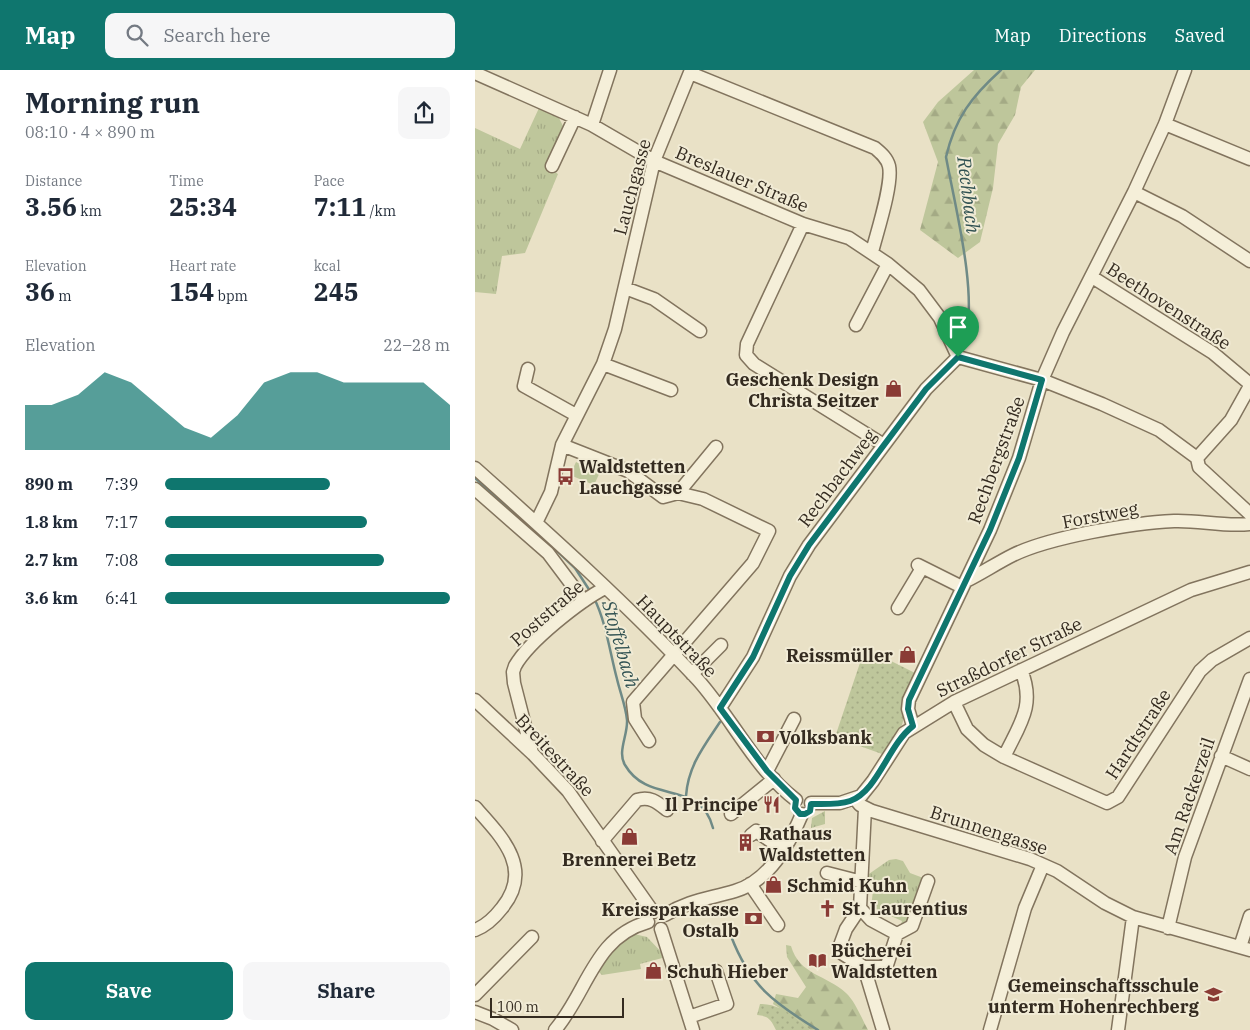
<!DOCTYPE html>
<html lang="en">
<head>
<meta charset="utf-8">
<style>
  body { margin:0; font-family:"IBM Plex Serif",serif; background:#f6f6f7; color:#1f2937; height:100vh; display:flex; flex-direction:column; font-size:19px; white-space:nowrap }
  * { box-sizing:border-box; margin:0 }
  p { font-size:16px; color:#747a83 }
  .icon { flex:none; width:28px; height:28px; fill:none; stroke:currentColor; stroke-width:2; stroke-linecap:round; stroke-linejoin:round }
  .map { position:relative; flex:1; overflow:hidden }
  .panel { display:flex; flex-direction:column; background:#fff; width:475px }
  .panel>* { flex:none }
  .scale { position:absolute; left:15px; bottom:12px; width:134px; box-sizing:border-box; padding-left:5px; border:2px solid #342b20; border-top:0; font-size:14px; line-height:18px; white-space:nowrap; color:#342b20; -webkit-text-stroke:4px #f1ebd5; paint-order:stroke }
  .pin { position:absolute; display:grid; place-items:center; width:42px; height:42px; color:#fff; margin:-51px -21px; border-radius:50% 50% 50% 0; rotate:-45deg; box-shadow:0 0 5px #0007 }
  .pin .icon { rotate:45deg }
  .round { display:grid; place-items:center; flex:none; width:52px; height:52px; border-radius:10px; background:#f6f6f7 }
  .headline { display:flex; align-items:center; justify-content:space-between; height:85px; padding:0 25px }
  h1 { font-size:28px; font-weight:700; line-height:38px }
  .metrics { display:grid; grid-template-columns:repeat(3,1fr); gap:8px; height:85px; padding:5px 25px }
  .metrics div { display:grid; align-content:center }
  .metrics b { font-size:25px; font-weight:700 }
  .metrics small { font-size:14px; font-weight:400 }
  .metrics p { font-size:14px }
  .chart { height:140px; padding:10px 25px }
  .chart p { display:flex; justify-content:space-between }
  .chart svg { width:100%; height:90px; margin-top:5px; fill:#0f766e; opacity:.7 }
  .button { display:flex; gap:10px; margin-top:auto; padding:10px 25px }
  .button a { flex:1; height:58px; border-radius:10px; background:#0f766e; color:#fff; font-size:20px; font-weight:700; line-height:58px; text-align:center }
  .button a+a { background:#f6f6f7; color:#1f2937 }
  ul { padding:0 25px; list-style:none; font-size:16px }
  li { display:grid; grid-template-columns:80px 60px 1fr; align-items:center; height:38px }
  li i { height:12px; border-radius:6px; background:#0f766e }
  header { display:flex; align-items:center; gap:30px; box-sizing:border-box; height:70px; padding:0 25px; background:#0f766e; color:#fff }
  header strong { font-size:24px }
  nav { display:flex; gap:28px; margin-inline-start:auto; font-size:18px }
  .search { width:350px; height:45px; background:#f6f6f7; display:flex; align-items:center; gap:12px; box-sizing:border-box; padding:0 18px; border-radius:10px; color:#747a83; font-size:19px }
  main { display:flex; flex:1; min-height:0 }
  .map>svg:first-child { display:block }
  .grass { fill:url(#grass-tufts) }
  .forest { fill:url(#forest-firs) }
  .park { fill:url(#park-dots) }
  .pitch { fill:#bec69b }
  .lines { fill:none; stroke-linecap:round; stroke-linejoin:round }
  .stream { stroke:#6f8a86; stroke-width:2.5 }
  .minor-casing { stroke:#82745e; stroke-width:15 }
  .minor { stroke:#f5efd9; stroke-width:12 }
  .route-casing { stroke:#fff; stroke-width:10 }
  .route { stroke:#0f766e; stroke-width:6 }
  .labels { text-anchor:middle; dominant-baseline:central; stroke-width:4; stroke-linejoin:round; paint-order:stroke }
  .street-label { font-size:18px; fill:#342b20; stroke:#f1ebd5 }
  .poi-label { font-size:18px; font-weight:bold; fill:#342b20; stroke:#f1ebd5; text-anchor:start }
  .water-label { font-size:19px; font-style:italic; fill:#315252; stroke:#f1ebd5 }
</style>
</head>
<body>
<header>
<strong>Map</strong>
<div class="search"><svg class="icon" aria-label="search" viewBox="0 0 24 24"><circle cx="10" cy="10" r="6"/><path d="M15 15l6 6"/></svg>Search here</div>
<nav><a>Map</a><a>Directions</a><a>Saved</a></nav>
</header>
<main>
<section class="panel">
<div class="headline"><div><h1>Morning run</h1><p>08:10 · 4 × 890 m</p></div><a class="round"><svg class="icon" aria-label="share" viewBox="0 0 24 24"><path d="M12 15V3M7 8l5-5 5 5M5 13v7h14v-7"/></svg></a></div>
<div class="metrics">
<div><p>Distance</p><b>3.56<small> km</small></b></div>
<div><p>Time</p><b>25:34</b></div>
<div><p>Pace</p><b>7:11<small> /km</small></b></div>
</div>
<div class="metrics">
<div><p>Elevation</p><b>36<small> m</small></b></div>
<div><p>Heart rate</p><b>154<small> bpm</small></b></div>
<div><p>kcal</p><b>245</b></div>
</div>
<div class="chart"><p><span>Elevation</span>22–28 m</p>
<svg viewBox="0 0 160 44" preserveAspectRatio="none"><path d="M0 44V22L10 22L20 17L30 6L40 11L50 22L60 33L70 38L80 27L90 11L100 6L110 6L120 11L130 11L140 11L150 11L160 22V44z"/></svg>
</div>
<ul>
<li><b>890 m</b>7:39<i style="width:58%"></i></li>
<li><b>1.8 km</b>7:17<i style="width:71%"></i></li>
<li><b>2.7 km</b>7:08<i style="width:77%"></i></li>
<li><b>3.6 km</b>6:41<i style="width:100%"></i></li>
</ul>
<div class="button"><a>Save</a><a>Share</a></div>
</section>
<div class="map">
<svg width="775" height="960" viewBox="0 0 775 960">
  <defs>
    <pattern id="grass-tufts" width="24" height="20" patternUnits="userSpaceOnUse" patternTransform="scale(1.25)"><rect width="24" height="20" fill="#bec69b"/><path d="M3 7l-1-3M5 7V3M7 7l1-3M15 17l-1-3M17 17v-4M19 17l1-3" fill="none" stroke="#a4aa85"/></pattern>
    <pattern id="forest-firs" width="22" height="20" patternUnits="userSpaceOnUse" patternTransform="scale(1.25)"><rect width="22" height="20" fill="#bec69b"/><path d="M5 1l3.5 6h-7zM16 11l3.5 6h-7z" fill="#a4aa85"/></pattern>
    <pattern id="park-dots" width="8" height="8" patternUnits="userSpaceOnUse" patternTransform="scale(1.25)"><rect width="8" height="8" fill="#bec69b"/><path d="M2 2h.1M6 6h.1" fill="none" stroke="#a4aa85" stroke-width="1.8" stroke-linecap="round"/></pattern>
  </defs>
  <rect width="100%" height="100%" fill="#e9e1c6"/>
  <path class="grass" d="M 64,38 L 83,46 L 88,56 L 72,97 L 83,104 L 50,183 L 27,186 L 21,224 L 0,222 L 0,58 L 45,79 Z
    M 350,741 L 350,754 L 336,758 L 337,748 Z
    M 421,789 L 428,791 L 435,803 L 451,809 L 435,853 L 425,857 L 427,851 L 396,837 L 399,813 L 390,812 L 391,806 L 414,790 Z
    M 159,864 L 172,867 L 191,887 L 165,894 L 166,899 L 127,905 L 124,902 L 139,878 Z"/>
  <path class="forest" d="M 499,0 L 560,0 L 546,17 L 540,45 L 523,74 L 518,118 L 505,172 L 483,188 L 445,160 L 463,92 L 448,52 L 463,32 Z
    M 311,875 L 316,876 C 324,905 352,905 371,923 C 380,931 387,949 393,960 L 335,960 L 322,949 L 298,934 L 301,924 L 323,928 L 331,917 L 312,887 Z"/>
  <path class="park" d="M 390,578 L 440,603 L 427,655 L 407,684 L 360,667 Z
    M 285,934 C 306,934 320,947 335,960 L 301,960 C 296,950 294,946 282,945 Z"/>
  <path class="pitch" d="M 101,392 L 125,402 L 119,415 L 95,405 Z"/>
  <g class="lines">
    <path class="stream" d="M 490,270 C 503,224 480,136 471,87 C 480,48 497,26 526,0
      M 0,408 L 67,467
      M 73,472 L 100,498 L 115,521
      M 119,528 C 131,552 135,583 142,609 C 145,622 151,637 152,650 C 153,665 142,682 150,695 C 174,736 225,708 238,758
      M 211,726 C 213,696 229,676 245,652
      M 256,866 C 275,916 299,933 343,960"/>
    <defs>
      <path id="minor" d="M 0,3 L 117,55 L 179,91 L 328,154 L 374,168 L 413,194 L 444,220 L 465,248 L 483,287
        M 215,3 L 400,78 C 406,83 412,88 414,96 C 418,114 402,162 397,182
        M 690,54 L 775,89
        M 117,55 L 135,0
        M 77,96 L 100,47
        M 659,122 L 707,146 L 775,191
        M 328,154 L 272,274 L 271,285 L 279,294 L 409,375
        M 617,207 L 738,283 L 775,314
        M 150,218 L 179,229 L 225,261
        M 381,255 L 413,194
        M 128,294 L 196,320
        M 53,299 L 49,316 L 101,345
        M 87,375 L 153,401 L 188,427 L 203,423 L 228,429 L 294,461 L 278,493 L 158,632 L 160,649 L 174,671
        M 722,388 L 756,350 L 775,316
        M 722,388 L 724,397 L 775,444
        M 0,398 C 76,466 153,535 223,610 C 257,648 280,699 321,730
        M 0,419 L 73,483 L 109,531
        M 203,423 L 241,377
        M 61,453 L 76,422 L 87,375 L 128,294 L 140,259 L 179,91 L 216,0
        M 443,495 L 487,517
        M 491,511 C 507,503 522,493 538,485 C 575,467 657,453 699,451 C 724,450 749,457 775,454
        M 423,538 L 447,498
        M 217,604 L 246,575
        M 0,630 L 58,684 L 93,721 L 178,842
        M 479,632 L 492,659 L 509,675 L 529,687 L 632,733 L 643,727 L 725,601 L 737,590 L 775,568
        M 245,638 L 278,587 L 315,506 L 334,475 L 451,319 L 483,287 L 567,310 L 627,334 L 684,360 L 722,388
        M 438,656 L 433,639 L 434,630 L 515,460 L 544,388 L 567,310 L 588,262 L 659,122 L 690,54 L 710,0
        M 57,683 L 39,613 L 38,602 L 40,596 C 54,571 105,531 130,518
        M 746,686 L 775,699
        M 529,687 C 544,655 561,636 546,600
        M 292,701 L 319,649
        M 380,729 L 385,735 L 397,741 L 555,789 L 582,801 L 630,833 L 658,847 L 775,880
        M 336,733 L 365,733 L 386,726 L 398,711 L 429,663 L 479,632 L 716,520 L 775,502
        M 0,737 C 27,767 59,799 27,838 C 20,847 11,856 0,860
        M 390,738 L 385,838 L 371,859 L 364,878 L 368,884 L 389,897 L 408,960
        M 256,744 L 299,709
        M 276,765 L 281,761 L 309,780
        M 127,771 L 162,730 C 175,726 182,732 192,740
        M 352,803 L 387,812
        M 275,814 L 303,855
        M 385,838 L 396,850 L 422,864 L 412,895 L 405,897 L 389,897
        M 190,845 C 214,830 233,829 260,821 C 294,811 314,775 327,744
        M 693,858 L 710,787 L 775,609
        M 186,859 L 218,960
        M 422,864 L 437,856 L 453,811
        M 765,877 L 775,846
        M 0,925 L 57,867
        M 0,942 L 18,949 L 37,960
        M 214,947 L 252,934 L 241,901
        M 80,960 C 113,921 119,867 173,852
        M 515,960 L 550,838 L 568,795
        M 643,960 L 658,847"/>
    </defs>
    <use href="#minor" class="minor-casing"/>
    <use href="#minor" class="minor"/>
  </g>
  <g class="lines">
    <defs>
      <path id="route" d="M 483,287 L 567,310 L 544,388 L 515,460 L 434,630 L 433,639 L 438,656 C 413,675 403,721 375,731 C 363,735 349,734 336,734 L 335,741 L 330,744 L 325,744 L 320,738 L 321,730 L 292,701 L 245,638 L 278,587 L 315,506 L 334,475 L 451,319 Z"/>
    </defs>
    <use href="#route" class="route-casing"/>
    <use href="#route" class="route"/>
  </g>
  <defs>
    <symbol id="shop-bare" viewBox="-9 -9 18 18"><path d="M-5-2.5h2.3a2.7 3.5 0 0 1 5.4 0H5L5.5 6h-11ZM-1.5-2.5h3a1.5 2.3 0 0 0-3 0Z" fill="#8a3b35" stroke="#f1ebd5" stroke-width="2.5" paint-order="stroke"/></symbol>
    <symbol id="bus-bare" viewBox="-9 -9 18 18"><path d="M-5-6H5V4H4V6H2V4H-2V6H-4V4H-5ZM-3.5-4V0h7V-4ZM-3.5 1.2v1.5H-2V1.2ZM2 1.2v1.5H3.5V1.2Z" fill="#8a3b35" stroke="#f1ebd5" stroke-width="2.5" paint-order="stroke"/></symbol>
    <symbol id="bank-bare" viewBox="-9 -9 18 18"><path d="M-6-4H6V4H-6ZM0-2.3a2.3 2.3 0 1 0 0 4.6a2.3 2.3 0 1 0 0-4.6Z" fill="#8a3b35" stroke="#f1ebd5" stroke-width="2.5" paint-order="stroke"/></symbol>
    <symbol id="restaurant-bare" viewBox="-9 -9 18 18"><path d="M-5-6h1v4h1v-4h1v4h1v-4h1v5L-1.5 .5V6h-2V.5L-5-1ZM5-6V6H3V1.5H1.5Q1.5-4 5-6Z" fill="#8a3b35" stroke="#f1ebd5" stroke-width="2.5" paint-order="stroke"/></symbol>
    <symbol id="building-bare" viewBox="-9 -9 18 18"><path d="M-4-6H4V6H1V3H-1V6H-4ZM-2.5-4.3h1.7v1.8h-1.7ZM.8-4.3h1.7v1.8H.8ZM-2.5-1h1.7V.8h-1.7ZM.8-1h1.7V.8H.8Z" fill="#8a3b35" stroke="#f1ebd5" stroke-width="2.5" paint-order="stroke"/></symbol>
    <symbol id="church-bare" viewBox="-9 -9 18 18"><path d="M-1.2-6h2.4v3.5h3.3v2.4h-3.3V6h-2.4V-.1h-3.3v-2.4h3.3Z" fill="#8a3b35" stroke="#f1ebd5" stroke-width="2.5" paint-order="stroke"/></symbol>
    <symbol id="library-bare" viewBox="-9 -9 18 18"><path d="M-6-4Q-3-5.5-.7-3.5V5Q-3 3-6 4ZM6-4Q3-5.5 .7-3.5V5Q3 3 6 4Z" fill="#8a3b35" stroke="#f1ebd5" stroke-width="2.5" paint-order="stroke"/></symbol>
    <symbol id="school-bare" viewBox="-9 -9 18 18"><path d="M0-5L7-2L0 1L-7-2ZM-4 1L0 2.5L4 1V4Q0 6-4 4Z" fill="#8a3b35" stroke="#f1ebd5" stroke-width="2.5" paint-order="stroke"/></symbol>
  </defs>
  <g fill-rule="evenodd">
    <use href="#shop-bare" x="406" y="306" width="25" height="25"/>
    <use href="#bus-bare" x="78" y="394" width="25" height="25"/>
    <use href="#shop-bare" x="420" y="572" width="25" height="25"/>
    <use href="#bank-bare" x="278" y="654" width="25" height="25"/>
    <use href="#restaurant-bare" x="284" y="722" width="25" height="25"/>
    <use href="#shop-bare" x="142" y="754" width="25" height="25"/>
    <use href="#building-bare" x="258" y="760" width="25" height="25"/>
    <use href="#shop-bare" x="286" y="802" width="25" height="25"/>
    <use href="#church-bare" x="340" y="826" width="25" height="25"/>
    <use href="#bank-bare" x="266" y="836" width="25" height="25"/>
    <use href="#library-bare" x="330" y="878" width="25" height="25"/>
    <use href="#shop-bare" x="166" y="888" width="25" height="25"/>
    <use href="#school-bare" x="726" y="912" width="25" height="25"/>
  </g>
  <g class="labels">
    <g class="street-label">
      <text transform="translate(267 109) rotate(23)">Breslauer Straße</text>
      <text transform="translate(157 117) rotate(-75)">Lauchgasse</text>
      <text transform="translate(694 236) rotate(33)">Beethovenstraße</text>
      <text transform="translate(521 390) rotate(-70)">Rechbergstraße</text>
      <text transform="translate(362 408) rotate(-53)">Rechbachweg</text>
      <text transform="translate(625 445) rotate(-11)">Forstweg</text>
      <text transform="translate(72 543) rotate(-41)">Poststraße</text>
      <text transform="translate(202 566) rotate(46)">Hauptstraße</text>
      <text transform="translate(534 587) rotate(-26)">Straßdorfer Straße</text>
      <text transform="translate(663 664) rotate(-57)">Hardtstraße</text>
      <text transform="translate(80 685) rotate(47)">Breitestraße</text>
      <text transform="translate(714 726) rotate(-71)">Am Rackerzeil</text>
      <text transform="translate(514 760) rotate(18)">Brunnengasse</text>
    </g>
    <g class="poi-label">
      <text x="404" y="309" text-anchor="end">Geschenk Design<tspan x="404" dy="21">Christa Seitzer</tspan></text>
      <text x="104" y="396">Waldstetten<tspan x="104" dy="21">Lauchgasse</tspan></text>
      <text x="418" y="585" text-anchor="end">Reissmüller</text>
      <text x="304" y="667">Volksbank</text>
      <text x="283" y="734" text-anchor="end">Il Principe</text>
      <text x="284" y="763">Rathaus<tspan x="284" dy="21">Waldstetten</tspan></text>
      <text x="154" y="789" text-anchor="middle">Brennerei Betz</text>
      <text x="312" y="815">Schmid Kuhn</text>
      <text x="367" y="838">St. Laurentius</text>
      <text x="264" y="839" text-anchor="end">Kreissparkasse<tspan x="264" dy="21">Ostalb</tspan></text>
      <text x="356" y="880">Bücherei<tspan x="356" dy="21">Waldstetten</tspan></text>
      <text x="192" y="901">Schuh Hieber</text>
      <text x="724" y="915" text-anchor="end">Gemeinschaftsschule<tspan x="724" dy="21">unterm Hohenrechberg</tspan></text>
    </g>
    <g class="water-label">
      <text transform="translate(494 125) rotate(83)">Rechbach</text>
      <text transform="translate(146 574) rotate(74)">Stoffelbach</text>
    </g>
  </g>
</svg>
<div class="scale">100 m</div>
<div class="pin" style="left:483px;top:287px;background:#1e9e55"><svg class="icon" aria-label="arrive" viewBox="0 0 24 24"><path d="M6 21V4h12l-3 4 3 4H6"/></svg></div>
</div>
</main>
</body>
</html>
